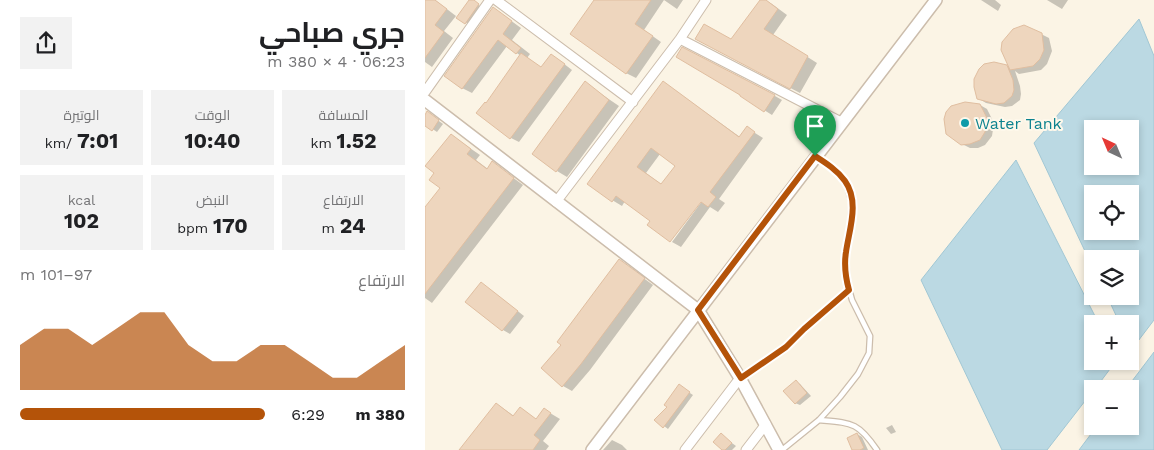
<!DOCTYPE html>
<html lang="ar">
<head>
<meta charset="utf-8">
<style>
  body { margin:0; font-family:"Work Sans",Cairo,sans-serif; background:#f2f2f2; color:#202124; direction:rtl; height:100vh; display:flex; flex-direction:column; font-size:19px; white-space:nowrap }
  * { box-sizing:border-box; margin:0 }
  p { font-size:16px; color:#757577 }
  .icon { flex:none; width:28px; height:28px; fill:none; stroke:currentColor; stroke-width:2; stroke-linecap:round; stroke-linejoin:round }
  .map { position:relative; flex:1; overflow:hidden; direction:ltr }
  .details { display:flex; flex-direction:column; background:#fff; width:425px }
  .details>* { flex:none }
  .needle { width:32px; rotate:316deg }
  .fabs { position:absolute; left:659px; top:120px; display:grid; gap:10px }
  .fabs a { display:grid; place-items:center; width:55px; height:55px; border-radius:0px; background:#fff; box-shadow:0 2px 8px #0003; font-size:25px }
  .pin { position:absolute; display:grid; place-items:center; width:42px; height:42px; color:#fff; margin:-51px -21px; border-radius:50% 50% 50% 0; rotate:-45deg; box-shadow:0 0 5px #0007 }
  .pin .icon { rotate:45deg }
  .round { display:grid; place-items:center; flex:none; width:52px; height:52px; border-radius:0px; background:#f2f2f2 }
  .headline { display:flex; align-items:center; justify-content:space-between; height:85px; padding:0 20px }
  h1 { font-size:28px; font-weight:700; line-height:38px }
  .figures { display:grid; grid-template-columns:repeat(3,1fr); gap:8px; height:85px; padding:5px 20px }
  .figures div { display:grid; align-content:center; border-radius:0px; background:#f2f2f2; text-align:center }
  .figures b { font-size:21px; font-weight:700 }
  .figures small { font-size:14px; font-weight:400 }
  .figures p { font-size:14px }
  .chart { height:140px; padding:10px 20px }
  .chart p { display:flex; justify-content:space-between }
  .chart svg { width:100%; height:90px; margin-top:5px; fill:#b45309; opacity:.7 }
  ul { padding:0 20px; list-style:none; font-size:16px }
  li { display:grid; grid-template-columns:80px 60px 1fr; align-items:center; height:38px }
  li i { height:12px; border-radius:6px; background:#b45309 }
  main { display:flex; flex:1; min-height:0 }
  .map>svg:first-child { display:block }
  .water { fill:#bbd9e3; stroke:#a1c7d4; fill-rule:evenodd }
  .shadow { fill:#0003; fill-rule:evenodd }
  .building { fill:#eed6be; stroke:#e0bea0; fill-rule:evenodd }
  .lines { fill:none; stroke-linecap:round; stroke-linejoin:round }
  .service-casing { stroke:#ccbdac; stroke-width:7 }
  .minor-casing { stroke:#ccbdac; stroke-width:11 }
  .tertiary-casing { stroke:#ccbdac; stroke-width:14 }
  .service { stroke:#fff; stroke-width:4.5 }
  .minor { stroke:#fff; stroke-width:9 }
  .tertiary { stroke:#fff; stroke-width:11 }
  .route-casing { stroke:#fff; stroke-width:10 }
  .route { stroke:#b45309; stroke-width:6 }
  .culture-dot { fill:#0f9aa8; stroke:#fef8eb; stroke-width:2 }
  .labels { text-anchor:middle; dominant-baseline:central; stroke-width:4; stroke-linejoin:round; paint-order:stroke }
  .culture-label { font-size:16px; fill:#0d838f; stroke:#fef8eb; text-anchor:start }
</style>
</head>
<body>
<main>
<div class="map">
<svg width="729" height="450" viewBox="0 0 729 450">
  <rect width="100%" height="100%" fill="#fbf4e5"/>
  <path class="water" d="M 714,19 L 729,56 L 729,320 L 707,349 L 705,345 L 705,324 L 695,324 L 682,296 L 705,296 L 705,259 L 668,259 L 667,266 L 609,143 ZM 668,129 L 705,129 L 705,166 L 668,166 ZM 668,194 L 705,194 L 705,231 L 668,231 Z
    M 591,160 L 674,324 L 668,324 L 668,361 L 691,361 L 670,389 L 668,389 L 667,392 L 622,450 L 577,450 L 496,280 Z
    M 729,352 L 729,450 L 654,450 L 672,426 L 705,426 L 705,389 L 701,389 Z"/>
  <path class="shadow" d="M 0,0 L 10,0 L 31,16 L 19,31 L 28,38 L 7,67 L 0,62 Z
    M 46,0 L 58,8 L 46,26 L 33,17 Z
    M 170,0 L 258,0 L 252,9 L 239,0 L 219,30 L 236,42 L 211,78 L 201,73 Z
    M 336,0 L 340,0 L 347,4 L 362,15 L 348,35 L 392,63 L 375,93 L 281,44 L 306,41 Z
    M 556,0 L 570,0 L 576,5 L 573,11 Z
    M 622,0 L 643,0 L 637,9 Z
    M 78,15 L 96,28 L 87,40 L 105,54 L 102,58 L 116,68 L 134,60 L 147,70 L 94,142 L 86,138 L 61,105 L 96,56 L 82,46 L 47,93 L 37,88 Z
    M 616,34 L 624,38 L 627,51 L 622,64 L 616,70 L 594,74 L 590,71 L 595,86 L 596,94 L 595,100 L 587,106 L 580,107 L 561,103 L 553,98 L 582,66 L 586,68 Z
    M 257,49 L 350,96 L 357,100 L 347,115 L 316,96 Z
    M 238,82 L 315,137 L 322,128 L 338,138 L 294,199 L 300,203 L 293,212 L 285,207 L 256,247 L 247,242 L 280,197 L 227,220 L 200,201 L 197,206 L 187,200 ZM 235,154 L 251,166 L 237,185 L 221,173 Z
    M 160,83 L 194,106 L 142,177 L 132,171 Z
    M 555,105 L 562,109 L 569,123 L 567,136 L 560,145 L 553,148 L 545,148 L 537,144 Z
    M 7,116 L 18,124 L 12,132 L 0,124 L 0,117 Z
    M 26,135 L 55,155 L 51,160 L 63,169 L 68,163 L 98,185 L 7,303 L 0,298 L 0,209 L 16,188 L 11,173 Z
    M 195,261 L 228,285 L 165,370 L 147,391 L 138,386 L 137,345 Z
    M 63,288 L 99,316 L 85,334 L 78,330 Z
    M 371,382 L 375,384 L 386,396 L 375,405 L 370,403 Z
    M 254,386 L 268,395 L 243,429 L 231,420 L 243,407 Z
    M 72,404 L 89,416 L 95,409 L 112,420 L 120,410 L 135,419 L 118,441 L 124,446 L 121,450 L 36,450 Z
    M 467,425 L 471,432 L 466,434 L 461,428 Z
    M 432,434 L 437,437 L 443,450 L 429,450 Z
    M 296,435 L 311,446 L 307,450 L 298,450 Z
    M 187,440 L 197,445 L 202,450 L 178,450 Z"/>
  <path class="building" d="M 0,0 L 10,0 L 22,9 L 10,25 L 19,32 L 0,58 Z
    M 44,0 L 49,0 L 54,4 L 40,24 L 31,18 Z
    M 169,0 L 226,0 L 210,24 L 228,36 L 201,74 L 145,34 Z
    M 335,0 L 341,0 L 353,9 L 339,29 L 383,56 L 365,89 L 270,39 L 279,24 L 306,39 Z
    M 68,7 L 87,21 L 78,34 L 96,48 L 91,54 L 73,40 L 37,89 L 19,76 Z
    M 599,25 L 617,33 L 619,50 L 615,59 L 608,66 L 585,70 L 576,50 L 577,42 L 588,29 Z
    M 257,47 L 350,95 L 339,112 L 315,96 L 315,95 L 251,57 Z
    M 96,53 L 116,67 L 126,54 L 140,64 L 85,139 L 51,113 L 60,102 L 61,103 Z
    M 569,62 L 582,65 L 588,80 L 589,90 L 587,96 L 579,103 L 571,104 L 552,99 L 549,87 L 549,79 L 554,69 L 559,64 Z
    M 160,81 L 184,100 L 131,172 L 107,154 Z
    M 238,81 L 314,137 L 322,126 L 330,132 L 285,192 L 291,197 L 283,207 L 276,202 L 245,242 L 222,225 L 225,221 L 191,196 L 187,202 L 162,184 ZM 226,148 L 250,166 L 236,184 L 212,167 Z
    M 540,102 L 555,104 L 562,118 L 560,132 L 555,140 L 545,144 L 536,145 L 521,134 L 519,119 L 521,112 L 526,106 Z
    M 2,111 L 14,120 L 7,131 L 0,126 L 0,115 Z
    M 26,134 L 46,149 L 42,154 L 62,169 L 67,161 L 89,178 L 0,294 L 0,207 L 15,188 L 4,180 L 9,173 L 0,166 Z
    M 194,259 L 220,278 L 156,364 L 137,387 L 116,368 L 136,345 L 132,342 Z
    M 56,282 L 93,311 L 77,331 L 40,302 Z
    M 371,380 L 382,393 L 370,404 L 358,391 Z
    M 254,384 L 265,392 L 238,428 L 229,420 L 242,407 L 239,405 Z
    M 71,403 L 88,416 L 95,407 L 111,419 L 119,408 L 126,413 L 109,435 L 115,440 L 108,450 L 34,450 Z
    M 296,433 L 307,443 L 300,450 L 297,450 L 288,442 Z
    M 432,433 L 439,448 L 435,450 L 427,450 L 422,438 Z"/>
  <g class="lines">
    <defs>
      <path id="service" d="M 317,377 L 361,347 L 379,329 L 424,291
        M 394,420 C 427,423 433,422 452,450
        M 357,450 L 394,420 L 415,397 L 433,374 L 444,353 L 445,336 L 427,300 L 422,282 L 421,253 L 425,230 L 427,203 L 421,182 L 406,166 L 391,157"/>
      <path id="minor" d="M 71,0 L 208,102
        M 255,39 L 416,122
        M 0,92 L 65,0
        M 131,202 L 255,39 L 281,0
        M 260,450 L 315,378
        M 321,450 L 341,424"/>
      <path id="tertiary" d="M 0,100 L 273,310 L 315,378 L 354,450
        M 167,450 L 511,0"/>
    </defs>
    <use href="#service" class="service-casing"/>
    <use href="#minor" class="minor-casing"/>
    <use href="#tertiary" class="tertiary-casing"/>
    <use href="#service" class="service"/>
    <use href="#minor" class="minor"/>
    <use href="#tertiary" class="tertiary"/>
  </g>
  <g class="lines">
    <defs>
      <path id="route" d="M 390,156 C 401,163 412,170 420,181 C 435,202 424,230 421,252 C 419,264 421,279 424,290 L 379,329 L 361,347 L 316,378 L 273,310 Z"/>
    </defs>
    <use href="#route" class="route-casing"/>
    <use href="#route" class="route"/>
  </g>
  <circle class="culture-dot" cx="540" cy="123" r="5"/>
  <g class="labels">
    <g class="culture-label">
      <text x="550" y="123">Water Tank</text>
    </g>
  </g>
</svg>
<div class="fabs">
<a><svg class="needle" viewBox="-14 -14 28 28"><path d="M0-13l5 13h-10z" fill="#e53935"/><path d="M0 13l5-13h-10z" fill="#757577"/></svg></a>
<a><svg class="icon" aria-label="locate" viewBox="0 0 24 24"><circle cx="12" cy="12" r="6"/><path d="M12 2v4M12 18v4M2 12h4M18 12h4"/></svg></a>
<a><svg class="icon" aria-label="layers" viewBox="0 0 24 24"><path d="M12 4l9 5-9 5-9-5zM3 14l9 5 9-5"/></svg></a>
<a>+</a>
<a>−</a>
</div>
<div class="pin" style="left:390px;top:156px;background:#1e9e55"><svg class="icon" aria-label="arrive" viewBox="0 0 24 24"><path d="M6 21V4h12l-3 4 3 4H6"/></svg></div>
</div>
<section class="details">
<div class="headline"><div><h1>جري صباحي</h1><p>06:23 · 4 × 380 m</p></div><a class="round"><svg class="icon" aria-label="share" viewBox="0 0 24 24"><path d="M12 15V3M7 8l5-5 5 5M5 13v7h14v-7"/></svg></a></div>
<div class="figures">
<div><p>المسافة</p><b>1.52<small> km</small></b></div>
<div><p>الوقت</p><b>10:40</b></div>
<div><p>الوتيرة</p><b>7:01<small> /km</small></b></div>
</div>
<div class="figures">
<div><p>الارتفاع</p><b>24<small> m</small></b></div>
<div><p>النبض</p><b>170<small> bpm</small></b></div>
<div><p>kcal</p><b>102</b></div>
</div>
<div class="chart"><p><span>الارتفاع</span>97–101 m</p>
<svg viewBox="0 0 160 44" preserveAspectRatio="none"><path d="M0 44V22L10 14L20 14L30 22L40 14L50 6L60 6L70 22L80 30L90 30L100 22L110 22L120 30L130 38L140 38L150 30L160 22V44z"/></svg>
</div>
<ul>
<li><b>380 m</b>6:29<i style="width:100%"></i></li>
</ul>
</section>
</main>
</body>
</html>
